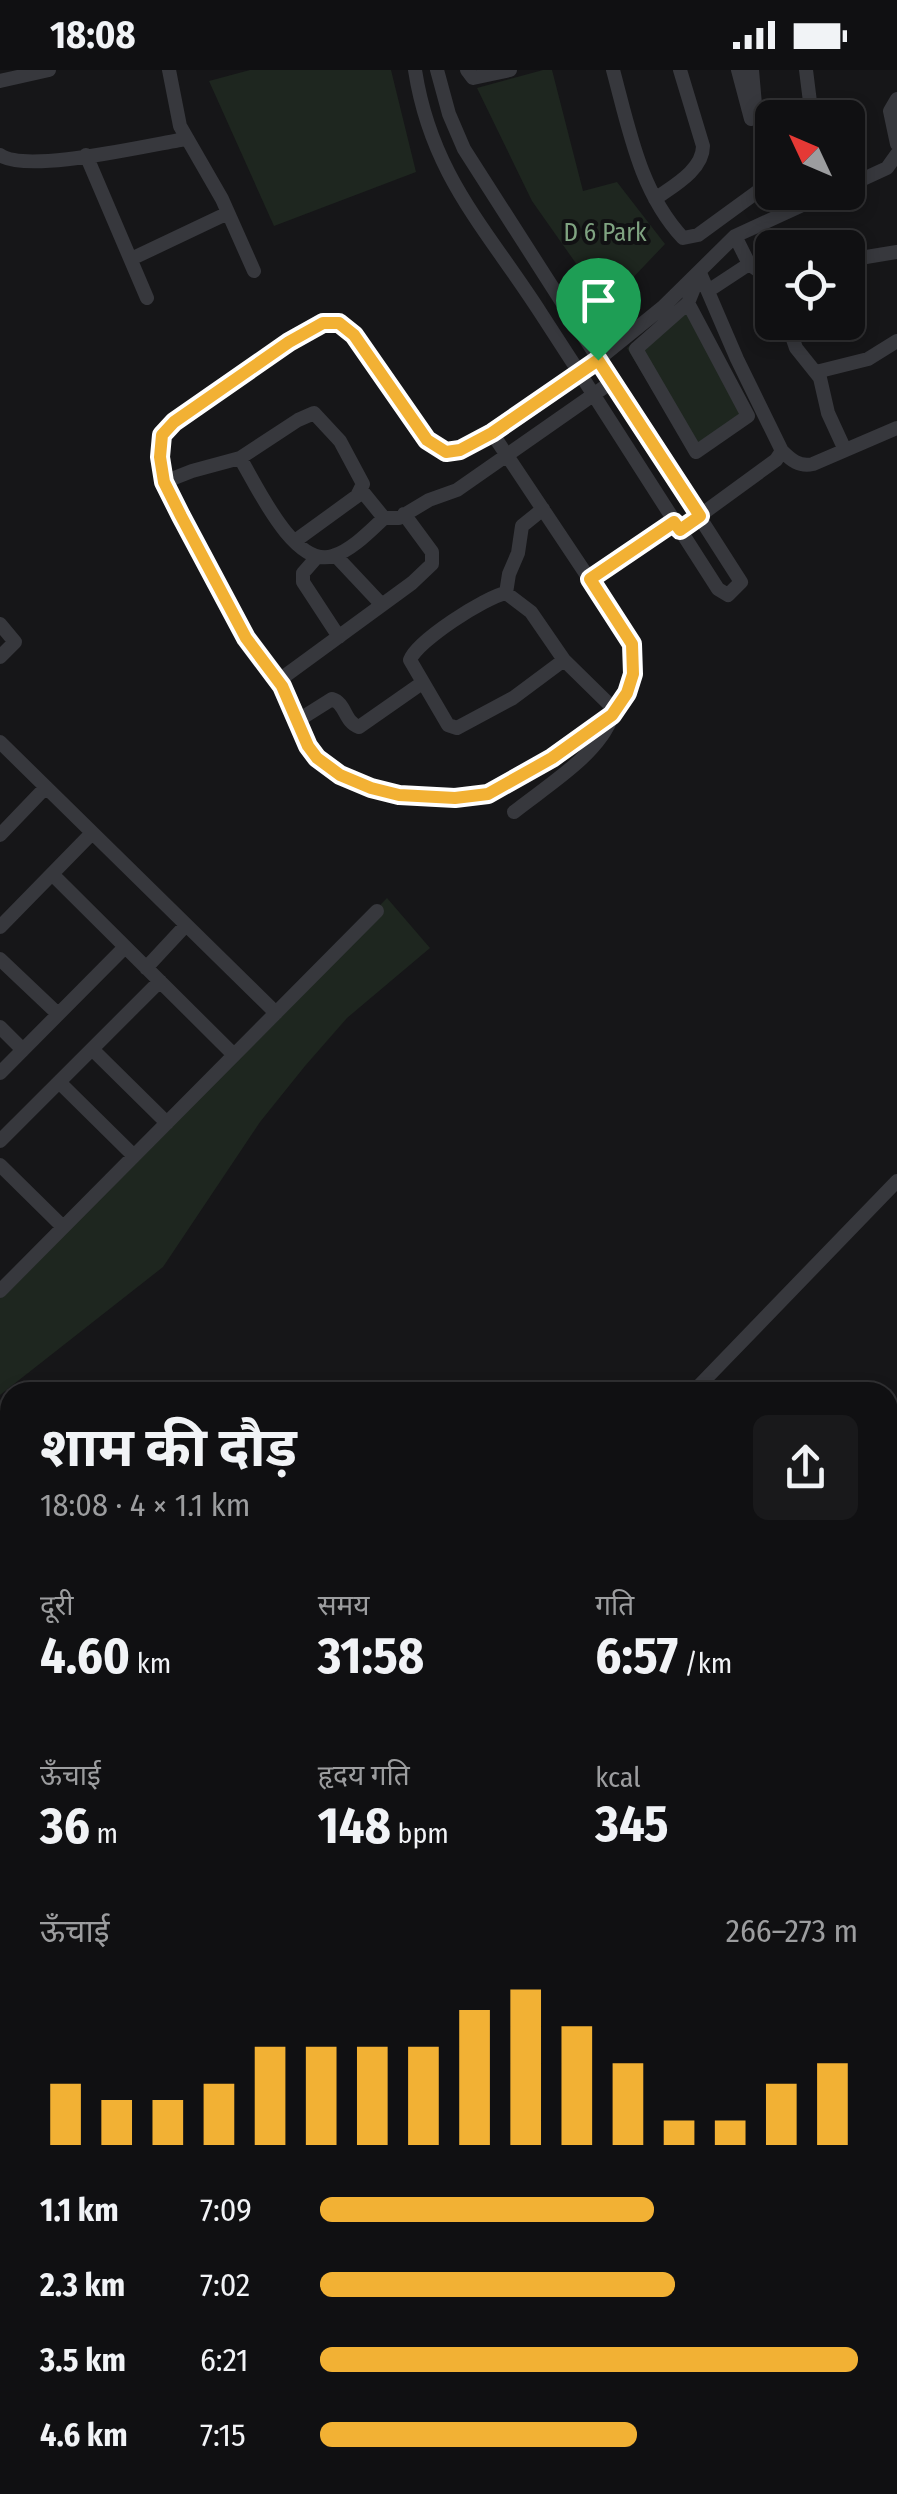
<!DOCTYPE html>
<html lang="hi">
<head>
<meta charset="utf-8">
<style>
  body { margin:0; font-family:"Fira Sans Condensed","Noto Sans Devanagari",sans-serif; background:#19191b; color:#f1f3f6; height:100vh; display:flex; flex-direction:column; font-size:38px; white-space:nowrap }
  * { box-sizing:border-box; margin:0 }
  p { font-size:32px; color:#9c9d9f }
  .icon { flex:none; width:55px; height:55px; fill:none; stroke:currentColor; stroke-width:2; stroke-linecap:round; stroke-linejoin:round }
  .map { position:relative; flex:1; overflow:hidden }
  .side { position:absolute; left:0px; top:1312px; width:898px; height:1112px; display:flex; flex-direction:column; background:#101012; border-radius:30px 30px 0 0; box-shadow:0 5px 15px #0003,0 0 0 2px #303032 }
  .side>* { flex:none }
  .needle { width:65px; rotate:314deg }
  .controls { position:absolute; left:755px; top:30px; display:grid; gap:20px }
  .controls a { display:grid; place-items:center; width:110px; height:110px; border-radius:15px; background:#101012; box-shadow:0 5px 15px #0003,0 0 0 2px #303032; font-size:50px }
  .pin { position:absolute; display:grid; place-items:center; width:85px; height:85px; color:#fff; margin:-102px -42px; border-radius:50% 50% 50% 0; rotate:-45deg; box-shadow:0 0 10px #0007 }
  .pin .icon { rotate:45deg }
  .round { display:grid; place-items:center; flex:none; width:105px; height:105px; border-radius:15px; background:#19191b }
  .head { display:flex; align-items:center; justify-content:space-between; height:170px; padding:0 40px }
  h1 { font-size:55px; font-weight:700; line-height:75px }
  .figures { display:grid; grid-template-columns:repeat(3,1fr); gap:15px; height:170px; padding:10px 40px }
  .figures div { display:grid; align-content:center }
  .figures b { font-size:50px; font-weight:700 }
  .figures small { font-size:28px; font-weight:400 }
  .figures p { font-size:28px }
  .chart { height:280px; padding:20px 40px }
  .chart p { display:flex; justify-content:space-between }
  .chart svg { width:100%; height:180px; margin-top:10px; stroke:#f2b134; stroke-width:6 }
  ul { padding:0 40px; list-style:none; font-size:32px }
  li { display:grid; grid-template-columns:160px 120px 1fr; align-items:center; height:75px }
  li i { height:25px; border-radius:12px; background:#f2b134 }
  .status { display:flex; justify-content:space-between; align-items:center; height:70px; padding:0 50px; background:#101012; direction:ltr }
  .status svg { height:28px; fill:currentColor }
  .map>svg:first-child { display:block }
  .green { fill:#1e261f }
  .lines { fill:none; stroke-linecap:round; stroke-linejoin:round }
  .minor { stroke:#37383d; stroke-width:14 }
  .route-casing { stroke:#fff; stroke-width:20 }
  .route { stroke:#f2b134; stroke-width:12 }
  .labels { text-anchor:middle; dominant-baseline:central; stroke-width:8; stroke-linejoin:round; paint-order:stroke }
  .park-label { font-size:25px; fill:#7fa381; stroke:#111113 }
</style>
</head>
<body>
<div class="status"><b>18:08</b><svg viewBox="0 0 49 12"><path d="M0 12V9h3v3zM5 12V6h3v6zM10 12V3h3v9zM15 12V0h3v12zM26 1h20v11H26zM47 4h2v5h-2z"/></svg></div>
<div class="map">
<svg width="897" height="2424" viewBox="0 0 897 2424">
  <rect width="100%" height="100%" fill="#161618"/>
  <path class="green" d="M 250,0 L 391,0 L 416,102 L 274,156 L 209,11 Z
    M 543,0 L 552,0 L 583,121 L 617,112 L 665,174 L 606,236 L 532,131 L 477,18 Z
    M 692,230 L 751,345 L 691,384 L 627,278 Z
    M 387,828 L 430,878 L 347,948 L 305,996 L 260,1052 L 163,1197 L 0,1325 L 0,1228 Z"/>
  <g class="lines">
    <path class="minor" d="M 169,0 L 180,56 L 222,129 L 254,201
      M 415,0 C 431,104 485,157 540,242 C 600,334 659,427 718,519 L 728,525 L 741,512 L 464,79 L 449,44 L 437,0
      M 467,0 L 473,8 L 510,0
      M 613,0 C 629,59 640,122 683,168 L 698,165 L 772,111
      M 738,0 L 751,49 L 756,46 L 752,0
      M 806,0 L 812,48
      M 0,11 L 49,0
      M 897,29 L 890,41 L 897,74
      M 0,85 C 27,104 148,75 186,69
      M 86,85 L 147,228
      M 848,116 L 887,98 L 897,84
      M 655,129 C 673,116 703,100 703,76 L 680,0
      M 735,166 L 749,194
      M 131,189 L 228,143
      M 848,190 L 897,182
      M 700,203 L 737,289 L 782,381 C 791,390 799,397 813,394 L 897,358
      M 708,221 L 749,194 L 772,210
      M 688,233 L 748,346 L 696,382 L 636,279 L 688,233 L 698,208
      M 787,252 L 796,278 L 820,308 L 828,343 L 845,380
      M 816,302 L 868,289 L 897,271
      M 492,363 L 626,564 C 658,626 585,668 541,694 C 525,704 507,718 488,724 C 444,738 365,725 328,697 C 302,678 298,646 283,620 C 273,602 259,587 248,570 C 232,545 221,516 206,489 C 187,456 140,398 167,358 C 184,341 307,255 326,253 C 338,251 345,257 354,265 L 427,371 L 440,381 L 460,380 L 579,305 L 663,237 L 735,166 L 831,122
      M 240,388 C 256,414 294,499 333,486 C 352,480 370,461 384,448
      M 164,412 L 192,401 L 240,388 L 298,350 L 314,343 L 340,371 L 363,414 L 357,426 L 295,471
      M 362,421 L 384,448 L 399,448 L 429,430 L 457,420 L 613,311
      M 680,460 L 776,390 L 782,381
      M 335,485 L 382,535
      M 317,487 L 303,503 L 303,512 L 339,567
      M 590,509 L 675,452
      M 506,523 L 509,504 L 518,483 L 522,456 L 543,439
      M 0,554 L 15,572 L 0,587
      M 564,590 L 513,628 L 457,658 L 448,655 L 410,590 C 417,571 485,527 506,523 L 531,542 L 564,590 L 616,641
      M 278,611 L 412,513 L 432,494 L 432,482 L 404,444
      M 297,651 L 332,629 C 346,633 344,652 359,657 L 422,613
      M 0,672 L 276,943
      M 514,742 C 545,717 600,684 612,646
      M 0,765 L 46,717
      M 52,804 L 234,985
      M 0,857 L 92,763
      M 0,889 L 58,944
      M 146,898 L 186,855
      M 0,957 L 23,980
      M 92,979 L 167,1053
      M 0,1003 L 125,877
      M 59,1012 L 134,1086
      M 0,1071 L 160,911
      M 0,1095 L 63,1157
      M 0,1221 L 377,841
      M 693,1322 L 897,1111
      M 0,2016 L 10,2005
      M 883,2424 L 897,2409"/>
  </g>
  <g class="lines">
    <defs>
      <path id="route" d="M 323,253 L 339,253 L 354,265 L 427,370 L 446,382 L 460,380 L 492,363 L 598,290 L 700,446 L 680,460 L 674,452 L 590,509 L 632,574 L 633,604 L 627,623 L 612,645 L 552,688 L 488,724 L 455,728 L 399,725 L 371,718 L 340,705 L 317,688 L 308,676 L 282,616 L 246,568 L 181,446 L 164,412 L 160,387 L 162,365 L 174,352 L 289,272 Z"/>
    </defs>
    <use href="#route" class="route-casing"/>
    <use href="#route" class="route"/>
  </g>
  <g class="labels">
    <g class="park-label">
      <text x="605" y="163">D 6 Park</text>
    </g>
  </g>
</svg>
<div class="controls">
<a><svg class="needle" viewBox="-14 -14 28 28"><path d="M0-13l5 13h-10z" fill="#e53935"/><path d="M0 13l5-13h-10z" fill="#9c9d9f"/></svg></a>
<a><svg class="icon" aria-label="locate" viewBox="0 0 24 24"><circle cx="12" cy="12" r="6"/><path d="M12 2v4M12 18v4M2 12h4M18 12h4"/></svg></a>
</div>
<div class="pin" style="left:598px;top:290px;background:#1e9e55"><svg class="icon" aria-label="arrive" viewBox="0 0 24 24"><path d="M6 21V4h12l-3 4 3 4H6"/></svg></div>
<section class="side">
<div class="head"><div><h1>शाम की दौड़</h1><p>18:08 · 4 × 1.1 km</p></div><a class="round"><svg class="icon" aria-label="share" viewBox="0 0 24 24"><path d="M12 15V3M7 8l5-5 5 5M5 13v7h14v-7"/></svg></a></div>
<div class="figures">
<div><p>दूरी</p><b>4.60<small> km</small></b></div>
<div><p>समय</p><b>31:58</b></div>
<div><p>गति</p><b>6:57<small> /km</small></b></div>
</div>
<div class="figures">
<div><p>ऊँचाई</p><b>36<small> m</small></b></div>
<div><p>हृदय गति</p><b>148<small> bpm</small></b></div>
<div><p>kcal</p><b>345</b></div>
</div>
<div class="chart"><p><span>ऊँचाई</span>266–273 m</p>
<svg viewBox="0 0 160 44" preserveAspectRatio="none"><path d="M5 44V29M15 44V33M25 44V33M35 44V29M45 44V20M55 44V20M65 44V20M75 44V20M85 44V11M95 44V6M105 44V15M115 44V24M125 44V38M135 44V38M145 44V29M155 44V24"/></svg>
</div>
<ul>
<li><b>1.1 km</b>7:09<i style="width:62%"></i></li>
<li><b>2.3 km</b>7:02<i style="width:66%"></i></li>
<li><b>3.5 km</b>6:21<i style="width:100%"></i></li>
<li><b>4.6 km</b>7:15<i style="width:59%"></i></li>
</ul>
</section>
</div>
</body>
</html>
